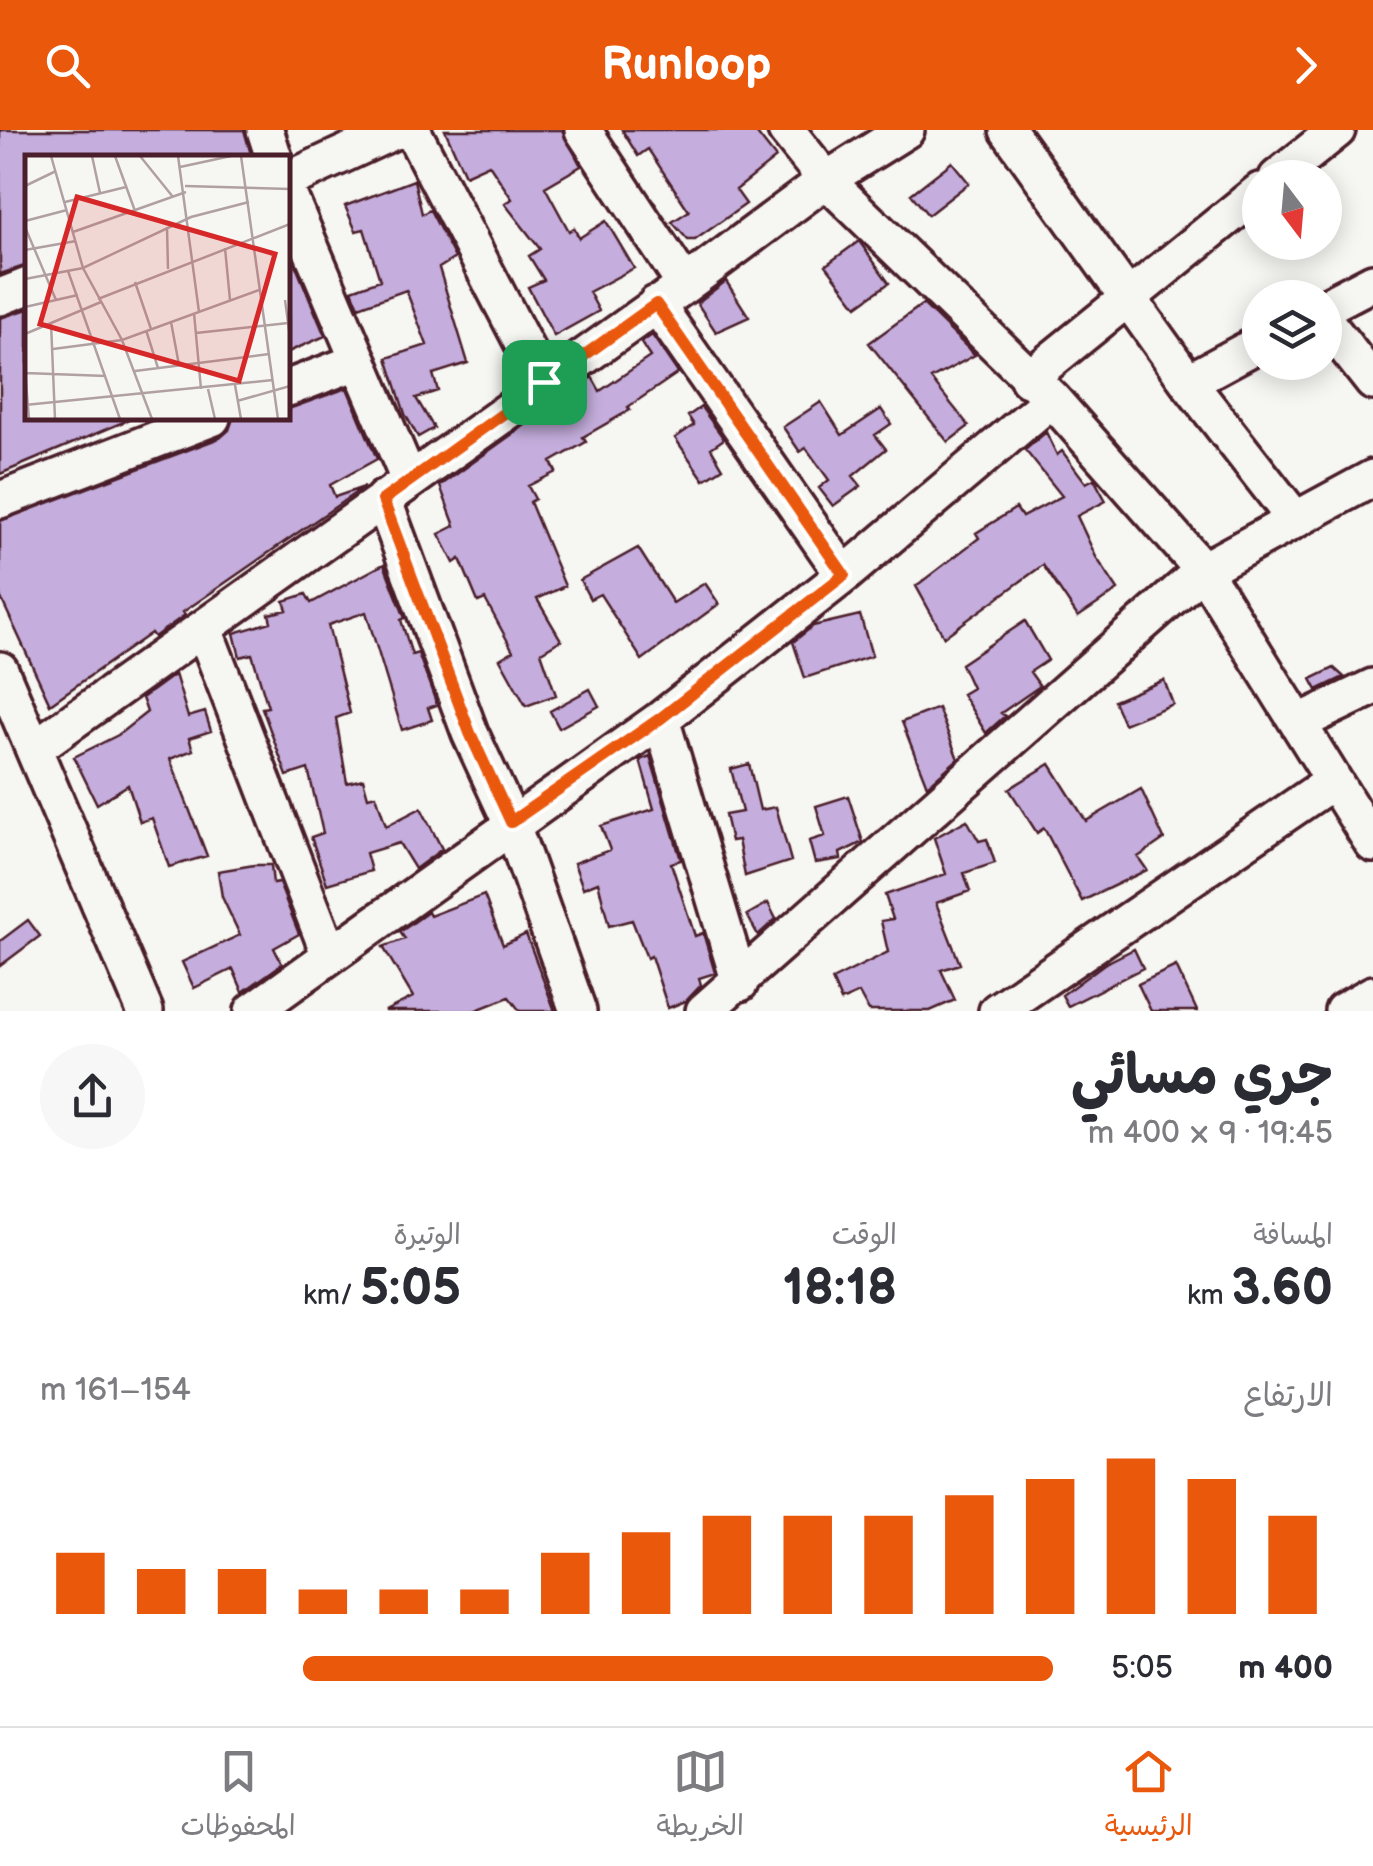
<!DOCTYPE html>
<html lang="ar">
<head>
<meta charset="utf-8">
<style>
  body { margin:0; font-family:"Balsamiq Sans","Playpen Sans Arabic",sans-serif; background:#f7f7f7; color:#2b2b33; direction:rtl; height:100vh; display:flex; flex-direction:column; font-size:38px; white-space:nowrap }
  * { box-sizing:border-box; margin:0 }
  p { font-size:32px; color:#7c7c81 }
  .icon { flex:none; width:55px; height:55px; fill:none; stroke:currentColor; stroke-width:2; stroke-linecap:round; stroke-linejoin:round }
  .map { position:relative; height:881px; overflow:hidden; direction:ltr }
  .drawer { display:flex; flex-direction:column; background:#fff; flex:1 }
  .drawer>* { flex:none }
  .needle { width:65px; rotate:164deg }
  .buttons { position:absolute; left:1242px; top:30px; display:grid; gap:20px }
  .buttons a { display:grid; place-items:center; width:100px; height:100px; border-radius:50%; background:#fff; box-shadow:0 5px 25px #0003; font-size:50px }
  .pin { position:absolute; display:grid; place-items:center; width:85px; height:85px; color:#fff; margin:-42px; border-radius:20px; box-shadow:0 5px 15px #0006 }
  .round { display:grid; place-items:center; flex:none; width:105px; height:105px; border-radius:52px; background:#f7f7f7 }
  .head { display:flex; align-items:center; justify-content:space-between; height:170px; padding:0 40px }
  h1 { font-size:55px; font-weight:700; line-height:75px }
  .metrics { display:grid; grid-template-columns:repeat(3,1fr); gap:15px; height:170px; padding:10px 40px }
  .metrics div { display:grid; align-content:center }
  .metrics b { font-size:50px; font-weight:700 }
  .metrics small { font-size:28px; font-weight:400 }
  .metrics p { font-size:28px }
  .chart { height:280px; padding:20px 40px }
  .chart p { display:flex; justify-content:space-between }
  .chart svg { width:100%; height:180px; margin-top:10px; stroke:#ea580c; stroke-width:6 }
  ul { padding:0 40px; list-style:none; font-size:32px }
  li { display:grid; grid-template-columns:160px 120px 1fr; align-items:center; height:75px }
  li i { height:25px; border-radius:12px; background:#ea580c }
  header { display:flex; justify-content:space-between; align-items:center; height:130px; padding:0 40px; background:#ea580c; color:#fff; font-size:45px; font-weight:700 }
  .tabs { display:flex; justify-content:space-around; align-items:center; height:140px; border-top:2px solid #e1e1e2; background:#fff; font-size:28px; color:#7c7c81 }
  .tabs a { display:grid; justify-items:center; gap:5px }
  .tabs .on { color:#ea580c }
  .map>svg:first-child { display:block }
  .building { fill:#c5aedd; stroke:#4a1f2b; stroke-width:2.5 }
  .lines { fill:none; stroke-linecap:round; stroke-linejoin:round }
  .minor-casing { stroke:#4a1f2b; stroke-width:42 }
  .minor { stroke:#f6f6f2; stroke-width:35 }
  .route-casing { stroke:#fff; stroke-width:20 }
  .route { stroke:#ea580c; stroke-width:12 }
  .inset-road { fill:none; stroke:#b1a0a2; stroke-width:2.5 }
  .view { fill:#d62828; fill-opacity:0.15; stroke:#d62828; stroke-width:5 }
  .inset-edge { fill:none; stroke:#4a1f2b; stroke-width:5 }
</style>
</head>
<body>
<header><svg class="icon" aria-label="forward" viewBox="0 0 24 24"><path d="M9 5l7 7-7 7"/></svg>Runloop<svg class="icon" aria-label="search" viewBox="0 0 24 24"><circle cx="10" cy="10" r="6"/><path d="M15 15l6 6"/></svg></header>
<div class="map">
<svg width="1373" height="881" viewBox="0 0 1373 881">
  <rect width="100%" height="100%" fill="#f6f6f2"/>
  <filter id="ink" filterUnits="userSpaceOnUse"><feTurbulence type="fractalNoise" baseFrequency=".01" numOctaves="2"/><feDisplacementMap in="SourceGraphic" scale="20" xChannelSelector="R" yChannelSelector="G"/><feConvolveMatrix kernelMatrix="1 2 1 2 8 2 1 2 1" color-interpolation-filters="sRGB"/></filter>
  <g filter="url(#ink)">
    <path class="building" d="M 0,0 L 244,0 L 252,28 L 28,28 L 28,135 L 0,144 Z
      M 445,0 L 562,0 L 581,36 L 545,57 L 569,101 L 574,98 L 579,108 L 606,91 L 634,138 L 589,162 L 599,181 L 554,206 L 528,157 L 544,150 L 529,126 L 540,119 L 505,74 L 512,69 L 489,34 L 465,45 Z
      M 622,0 L 754,0 L 776,28 L 736,60 L 746,74 L 695,110 L 688,110 L 672,92 L 689,81 L 648,19 L 638,26 Z
      M 952,32 L 969,53 L 928,85 L 911,64 Z
      M 414,50 L 422,84 L 430,80 L 455,128 L 439,138 L 468,233 L 433,244 L 438,261 L 416,268 L 434,298 L 418,307 L 405,284 L 387,228 L 427,215 L 406,160 L 359,177 L 352,160 L 380,150 L 364,99 L 356,101 L 345,76 Z
      M 859,111 L 889,153 L 857,176 L 826,135 Z
      M 288,117 L 325,206 L 288,222 Z
      M 726,151 L 749,187 L 716,202 L 697,173 Z
      M 923,174 L 975,225 L 931,249 L 969,296 L 948,312 L 869,213 Z
      M 28,179 L 28,288 L 133,288 L 0,344 L 0,188 Z
      M 652,205 L 678,243 L 628,277 L 630,280 L 583,307 L 586,312 L 551,332 L 556,342 L 528,356 L 535,369 L 530,372 L 565,456 L 537,469 L 561,510 L 541,522 L 556,565 L 526,576 L 500,529 L 513,521 L 485,469 L 478,472 L 460,429 L 454,433 L 439,404 L 455,396 L 440,356 L 592,247 L 600,261 L 650,227 L 641,213 Z
      M 347,258 L 377,329 L 330,355 L 335,367 L 364,357 L 183,482 L 185,485 L 154,507 L 151,503 L 50,574 L 0,466 L 0,391 L 220,308 L 229,300 L 233,288 L 288,288 L 288,279 Z
      M 821,272 L 842,305 L 881,279 L 891,294 L 875,305 L 886,319 L 853,346 L 861,356 L 833,376 L 819,358 L 829,350 L 806,318 L 800,322 L 783,297 Z
      M 701,277 L 724,309 L 711,318 L 723,338 L 704,350 L 675,308 L 694,295 L 688,286 Z
      M 1046,302 L 1057,325 L 1062,321 L 1086,353 L 1094,349 L 1106,371 L 1077,386 L 1096,427 L 1118,460 L 1078,487 L 1043,435 L 944,507 L 916,456 L 979,408 L 976,403 L 1016,378 L 1022,387 L 1062,366 L 1025,320 Z
      M 638,418 L 673,473 L 705,453 L 719,474 L 642,530 L 600,464 L 590,469 L 580,450 Z
      M 384,434 L 405,488 L 401,490 L 412,525 L 418,523 L 437,575 L 428,578 L 432,590 L 402,600 L 366,482 L 328,495 L 350,583 L 336,588 L 347,653 L 363,649 L 368,667 L 376,665 L 386,696 L 421,678 L 442,719 L 415,739 L 399,713 L 366,723 L 371,741 L 327,754 L 311,707 L 323,703 L 308,639 L 287,646 L 262,578 L 268,577 L 252,524 L 240,527 L 234,503 L 271,492 L 269,484 L 287,480 L 284,471 L 306,464 L 311,473 Z
      M 860,485 L 872,526 L 805,548 L 793,512 L 813,496 Z
      M 1025,491 L 1048,530 L 1030,542 L 1040,556 L 1001,583 L 1005,586 L 986,603 L 962,564 L 972,558 L 961,534 Z
      M 1334,538 L 1344,547 L 1317,560 L 1311,549 Z
      M 175,544 L 188,587 L 205,582 L 211,601 L 189,608 L 193,620 L 170,629 L 207,726 L 169,737 L 152,688 L 140,692 L 128,655 L 97,674 L 74,627 L 118,605 L 147,582 L 142,568 Z
      M 1164,550 L 1173,574 L 1124,594 L 1114,571 Z
      M 590,559 L 599,576 L 559,598 L 550,581 Z
      M 938,578 L 958,629 L 927,656 L 902,592 Z
      M 650,626 L 681,730 L 671,733 L 695,806 L 703,803 L 715,843 L 699,848 L 701,855 L 686,871 L 668,878 L 651,826 L 647,828 L 632,790 L 609,796 L 598,752 L 583,758 L 574,733 L 610,720 L 601,696 L 654,679 L 640,630 Z
      M 749,634 L 760,680 L 776,677 L 791,731 L 745,746 L 738,710 L 731,711 L 725,685 L 742,682 L 731,639 Z
      M 1050,634 L 1086,691 L 1141,659 L 1164,709 L 1138,727 L 1147,740 L 1082,771 L 1044,698 L 1037,703 L 1009,659 Z
      M 848,666 L 863,712 L 840,723 L 841,729 L 815,733 L 809,711 L 825,706 L 816,676 Z
      M 967,690 L 979,711 L 987,709 L 995,733 L 964,743 L 970,761 L 936,773 L 960,834 L 941,840 L 955,870 L 930,881 L 869,881 L 859,863 L 841,871 L 832,850 L 888,822 L 881,791 L 893,789 L 885,765 L 946,744 L 934,708 Z
      M 254,735 L 271,735 L 273,754 L 279,753 L 299,804 L 274,818 L 282,834 L 243,862 L 233,839 L 194,858 L 182,832 L 240,805 L 222,767 L 218,741 Z
      M 484,765 L 503,815 L 526,804 L 555,881 L 520,881 L 509,867 L 474,881 L 385,881 L 413,867 L 383,817 L 405,809 L 400,802 L 428,782 L 430,786 Z
      M 768,773 L 776,789 L 758,805 L 747,785 Z
      M 28,790 L 40,806 L 0,836 L 0,811 Z
      M 1134,819 L 1143,838 L 1068,876 L 1062,865 L 1104,834 Z
      M 1176,836 L 1197,881 L 1151,881 L 1138,854 Z"/>
    <g class="lines">
      <defs>
        <path id="minor" d="M 265,0 L 274,28
          M 412,0 L 543,252
          M 583,0 L 685,155
          M 786,0 L 826,50 L 1052,269 L 1203,440 L 1373,714
          M 1008,0 L 1188,252 L 1294,388
          M 1277,48 L 1337,0
          M 288,50 L 396,0
          M 288,64 L 409,350
          M 0,167 L 28,156
          M 656,174 L 844,445
          M 1325,177 L 1373,152
          M 1325,191 L 1373,252
          M 1028,249 L 1260,61
          M 1188,252 L 1260,213
          M 288,258 L 359,231
          M 383,369 L 470,603 L 511,692 L 578,881
          M 0,370 L 212,288
          M 204,499 L 330,826
          M 0,540 L 145,881
          M 661,589 L 740,853
          M 1298,593 L 1373,557
          M 35,618 L 685,155 L 826,50 L 906,0
          M 253,881 L 661,589 L 844,445 L 1052,269
          M 704,881 L 1203,440 L 1373,348
          M 997,881 L 1333,651
          M 1343,881 L 1373,864"/>
      </defs>
      <use href="#minor" class="minor-casing"/>
      <use href="#minor" class="minor"/>
    </g>
  </g>
  <g class="lines" filter="url(#ink)">
    <defs>
      <path id="route" d="M 656,174 L 844,445 L 661,588 L 511,692 L 470,603 L 383,370 Z"/>
    </defs>
    <use href="#route" class="route-casing"/>
    <use href="#route" class="route"/>
  </g>
  <g transform="translate(25 25)">
    <rect width="265" height="265" fill="#f6f6f2"/>
    <path class="inset-road" d="M 26,1 L 58,113 L 97,185 L 127,264M 67,1 L 75,38M 90,1 L 110,56M 115,1 L 148,42M 153,1 L 174,157M 216,1 L 253,264M 155,12 L 206,1M 0,31 L 31,16M 160,31 L 265,34M 40,47 L 101,32M 0,66 L 42,55M 0,72 L 31,145M 142,72 L 143,114M 48,77 L 161,37M 200,93 L 205,145M 0,95 L 51,86M 43,116 L 95,264M 0,124 L 58,113 L 166,62 L 224,47M 110,127 L 126,174M 73,144 L 265,69M 260,145 L 265,182M 0,152 L 53,140M 169,158 L 176,234M 146,167 L 154,210M 26,168 L 30,264M 121,175 L 133,213M 171,178 L 263,168M 0,179 L 76,147M 28,194 L 97,185 L 234,135M 0,214 L 4,264M 110,216 L 244,199M 0,218 L 81,221M 210,230 L 216,264M 183,234 L 190,264M 212,246 L 265,231M 0,250 L 248,225"/>
    <path class="view" d="M 52,42 L 250,99 L 214,226 L 15,169 Z"/>
    <rect width="265" height="265" class="inset-edge"/>
  </g>
</svg>
<div class="buttons">
<a><svg class="needle" viewBox="-14 -14 28 28"><path d="M0-13l5 13h-10z" fill="#e53935"/><path d="M0 13l5-13h-10z" fill="#7c7c81"/></svg></a>
<a><svg class="icon" aria-label="layers" viewBox="0 0 24 24"><path d="M12 4l9 5-9 5-9-5zM3 14l9 5 9-5"/></svg></a>
</div>
<div class="pin" style="left:544px;top:252px;background:#1e9e55"><svg class="icon" aria-label="arrive" viewBox="0 0 24 24"><path d="M6 21V4h12l-3 4 3 4H6"/></svg></div>
</div>
<section class="drawer">
<div class="head"><div><h1>جري مسائي</h1><p>19:45 · 9 × 400 m</p></div><a class="round"><svg class="icon" aria-label="share" viewBox="0 0 24 24"><path d="M12 15V3M7 8l5-5 5 5M5 13v7h14v-7"/></svg></a></div>
<div class="metrics">
<div><p>المسافة</p><b>3.60<small> km</small></b></div>
<div><p>الوقت</p><b>18:18</b></div>
<div><p>الوتيرة</p><b>5:05<small> /km</small></b></div>
</div>
<div class="chart"><p><span>الارتفاع</span>154–161 m</p>
<svg viewBox="0 0 160 44" preserveAspectRatio="none"><path d="M5 44V29M15 44V33M25 44V33M35 44V38M45 44V38M55 44V38M65 44V29M75 44V24M85 44V20M95 44V20M105 44V20M115 44V15M125 44V11M135 44V6M145 44V11M155 44V20"/></svg>
</div>
<ul>
<li><b>400 m</b>5:05<i style="width:74%"></i></li>
</ul>
</section>
<nav class="tabs">
<a class="on"><svg class="icon" aria-label="home" viewBox="0 0 24 24"><path d="M3 11l9-7 9 7M6 9v11h12V9"/></svg>الرئيسية</a>
<a><svg class="icon" aria-label="map" viewBox="0 0 24 24"><path d="M3 6l6-2 6 2 6-2v14l-6 2-6-2-6 2zM9 4v14M15 6v14"/></svg>الخريطة</a>
<a><svg class="icon" aria-label="saved" viewBox="0 0 24 24"><path d="M7 4h10v16l-5-4-5 4z"/></svg>المحفوظات</a>
</nav>
</body>
</html>
